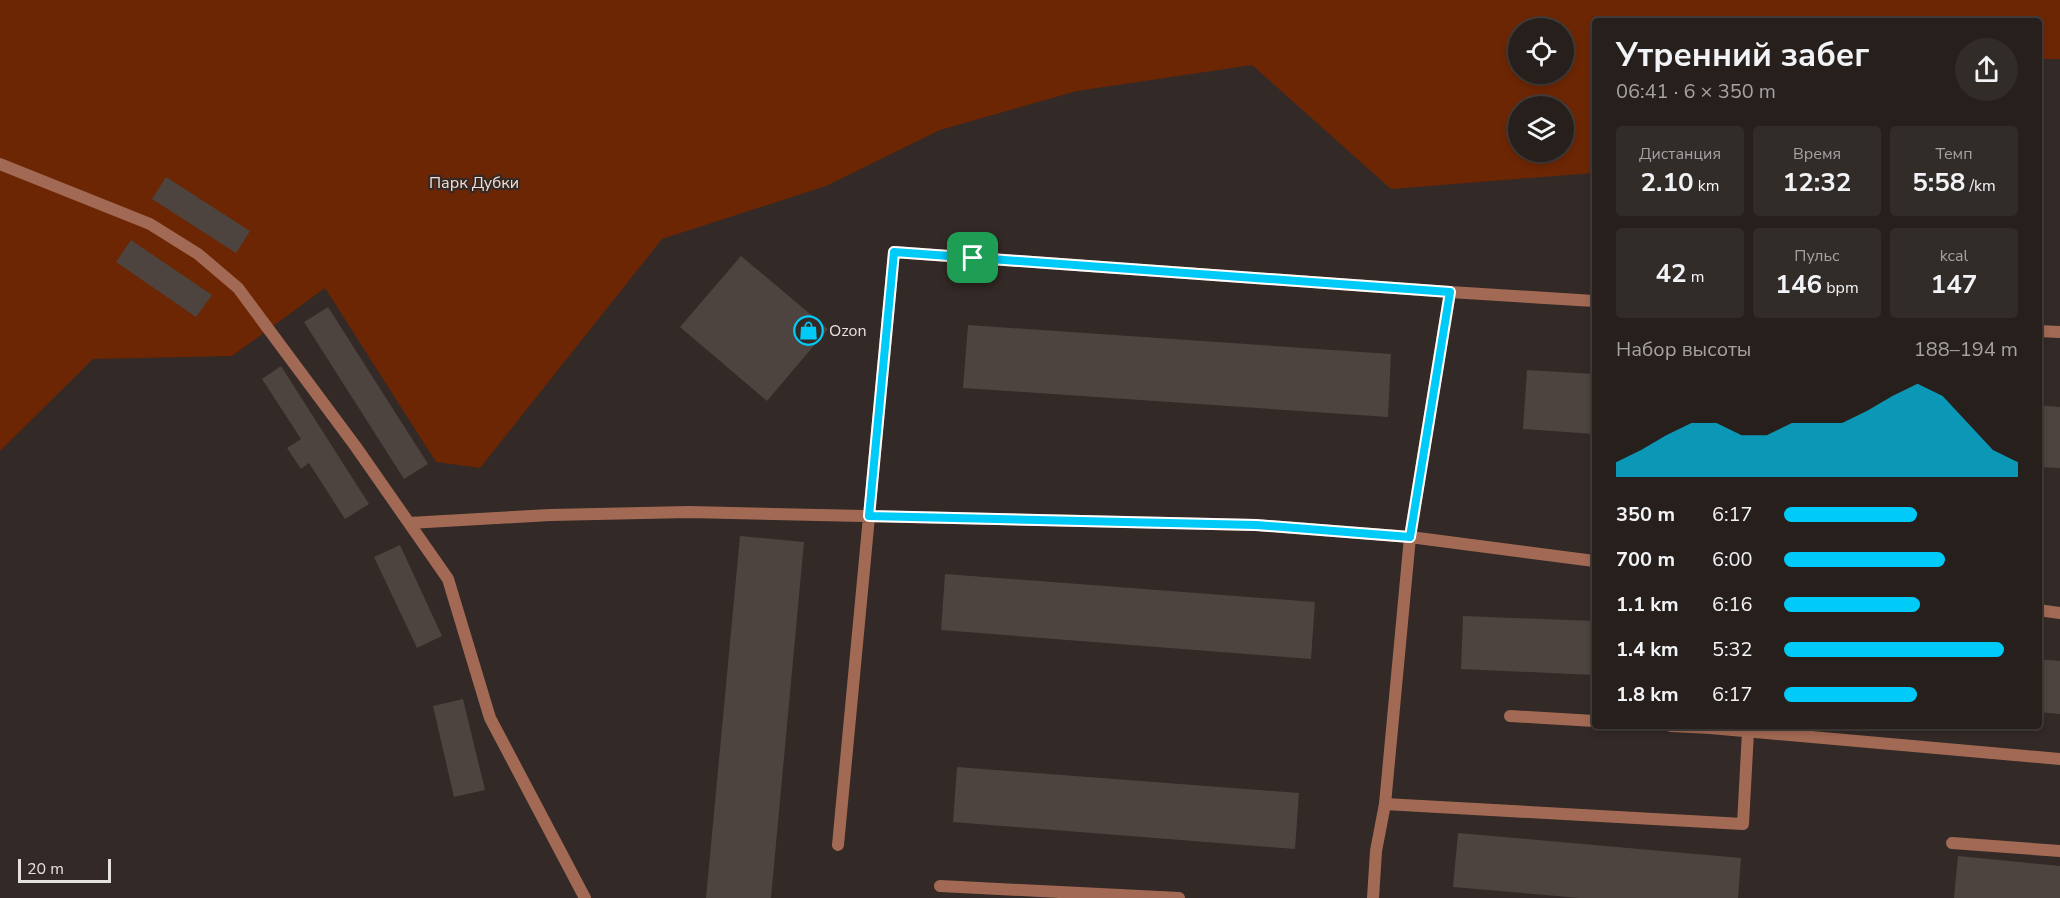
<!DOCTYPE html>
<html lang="ru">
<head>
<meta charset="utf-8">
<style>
  body { margin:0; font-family:"Nunito Sans",sans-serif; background:#322c29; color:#f1f3f6; height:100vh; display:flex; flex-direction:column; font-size:22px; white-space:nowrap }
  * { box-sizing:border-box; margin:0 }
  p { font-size:20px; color:#a4a2a3 }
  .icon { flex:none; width:33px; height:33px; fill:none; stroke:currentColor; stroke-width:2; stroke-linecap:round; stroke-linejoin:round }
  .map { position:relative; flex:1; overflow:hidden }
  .panel { position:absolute; left:1592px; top:18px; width:450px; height:711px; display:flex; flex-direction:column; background:#261f1c; border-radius:6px; box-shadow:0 3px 9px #0003,0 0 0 2px #423d3b }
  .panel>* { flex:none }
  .fabs { position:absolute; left:1508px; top:18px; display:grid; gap:12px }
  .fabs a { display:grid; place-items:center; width:66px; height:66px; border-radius:50%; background:#261f1c; box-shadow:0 3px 9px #0003,0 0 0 2px #423d3b; font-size:30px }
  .scale { position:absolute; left:18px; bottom:15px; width:93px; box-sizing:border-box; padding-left:6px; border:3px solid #e7e1de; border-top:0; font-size:16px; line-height:21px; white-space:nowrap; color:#e7e1de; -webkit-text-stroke:4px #332926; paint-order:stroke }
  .pin { position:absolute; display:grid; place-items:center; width:51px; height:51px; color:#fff; margin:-26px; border-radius:12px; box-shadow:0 3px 9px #0006 }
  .round { display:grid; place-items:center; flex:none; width:63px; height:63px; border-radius:32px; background:#322c29 }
  .head { display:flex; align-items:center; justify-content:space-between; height:102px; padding:0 24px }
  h1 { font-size:33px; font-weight:700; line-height:45px }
  .metrics { display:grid; grid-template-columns:repeat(3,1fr); gap:9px; height:102px; padding:6px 24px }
  .metrics div { display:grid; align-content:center; border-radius:6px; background:#322c29; text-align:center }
  .metrics b { font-size:26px; font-weight:700 }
  .metrics small { font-size:16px; font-weight:400 }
  .metrics p { font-size:16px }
  .chart { height:168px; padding:12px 24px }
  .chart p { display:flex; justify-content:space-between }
  .chart svg { width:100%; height:108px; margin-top:6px; fill:#00cbf8; opacity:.7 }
  ul { padding:0 24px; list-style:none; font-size:20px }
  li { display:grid; grid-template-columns:96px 72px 1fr; align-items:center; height:45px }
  li i { height:15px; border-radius:8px; background:#00cbf8 }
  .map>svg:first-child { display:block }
  .green { fill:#6d2604; fill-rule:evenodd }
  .building { fill:#4d433f }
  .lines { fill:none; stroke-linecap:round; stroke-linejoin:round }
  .service { stroke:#a26a54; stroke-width:12 }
  .minor { stroke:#a26a54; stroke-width:12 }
  .route-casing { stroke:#fff; stroke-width:12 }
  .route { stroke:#00cbf8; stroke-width:8 }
  .labels { text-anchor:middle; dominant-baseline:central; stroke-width:4.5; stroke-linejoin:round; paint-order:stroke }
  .park-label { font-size:16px; fill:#f6ddd4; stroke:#332926 }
  .poi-label { font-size:16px; fill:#e7e1de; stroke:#332926; text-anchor:start }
</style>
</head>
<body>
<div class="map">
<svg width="2060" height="898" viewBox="0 0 2060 898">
  <rect width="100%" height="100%" fill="#332926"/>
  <path class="green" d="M 0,0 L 2060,0 L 2060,59 L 2039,59 L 2038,21 L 1594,21 L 1594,173 L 1391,189 L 1252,65 L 1077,91 L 940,130 L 826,186 L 662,239 L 480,468 L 436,462 L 325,288 L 232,356 L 93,359 L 0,451 ZM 1518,28 L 1563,28 L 1563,74 L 1518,74 ZM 1518,106 L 1563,106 L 1563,152 L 1518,152 Z"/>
  <path class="building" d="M 166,177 L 250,231 L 236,253 L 152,199 Z
    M 131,240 L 212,295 L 196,317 L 116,262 Z
    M 741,256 L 828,329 L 767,401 L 680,327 Z
    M 328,307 L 428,464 L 404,479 L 304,322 Z
    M 968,325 L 1391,354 L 1388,417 L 963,388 Z
    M 281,366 L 369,504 L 345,519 L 309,463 L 301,469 L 287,448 L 301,439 L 262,379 Z
    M 1527,370 L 1594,374 L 1594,434 L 1523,429 Z
    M 2038,405 L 2060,407 L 2060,468 L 2038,467 Z
    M 740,536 L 804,542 L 771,898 L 706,898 Z
    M 400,545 L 442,636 L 417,648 L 374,557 Z
    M 945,574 L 1315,602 L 1311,659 L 941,630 Z
    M 1463,616 L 1594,621 L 1594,675 L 1461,669 Z
    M 2038,659 L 2060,661 L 2060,714 L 2038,712 Z
    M 463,699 L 485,790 L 454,797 L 433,706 Z
    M 957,767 L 1299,793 L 1295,849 L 953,822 Z
    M 1458,833 L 1741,858 L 1738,898 L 1580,898 L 1453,887 Z
    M 1958,856 L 2060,866 L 2060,898 L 1954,898 Z"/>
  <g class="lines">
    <path class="service" d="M 0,164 L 150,224 L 198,254 L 238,288 L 356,447 L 448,579 L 490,718 L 585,898
      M 1450,292 L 1594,301
      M 2038,331 L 2060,332
      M 409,523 L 550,515 L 689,512 L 1256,525 L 1410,537 L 1450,292 L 894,252 L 838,845
      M 1510,716 L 1594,721
      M 1671,726 L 1710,728
      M 1710,726 L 1710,728 L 2060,759
      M 1385,804 L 1743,824 L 1748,732
      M 1952,843 L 2060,851
      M 940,886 L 1179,898"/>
    <path class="minor" d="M 2038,610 L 2060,613
      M 1373,898 L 1376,851 L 1385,804 L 1410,537 L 1594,561"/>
  </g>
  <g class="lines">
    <defs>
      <path id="route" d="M 894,252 L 1450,292 L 1410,537 L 1256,525 L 869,516 Z"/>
    </defs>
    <use href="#route" class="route-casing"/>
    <use href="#route" class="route"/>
  </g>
  <defs>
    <symbol id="shop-ring" viewBox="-11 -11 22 22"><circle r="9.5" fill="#332926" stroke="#00cbf8" stroke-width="1.5"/><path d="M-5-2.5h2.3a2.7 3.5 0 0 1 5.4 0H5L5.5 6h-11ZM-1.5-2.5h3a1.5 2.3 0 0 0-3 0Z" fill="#00cbf8"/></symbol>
  </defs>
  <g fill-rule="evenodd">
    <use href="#shop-ring" x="792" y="314" width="33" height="33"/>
  </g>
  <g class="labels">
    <g class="park-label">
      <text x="474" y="183">Парк Дубки</text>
    </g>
    <g class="poi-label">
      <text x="829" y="331">Ozon</text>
    </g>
  </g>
</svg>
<div class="fabs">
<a><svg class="icon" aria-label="locate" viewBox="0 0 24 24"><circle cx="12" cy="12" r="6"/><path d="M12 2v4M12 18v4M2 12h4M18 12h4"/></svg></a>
<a><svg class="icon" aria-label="layers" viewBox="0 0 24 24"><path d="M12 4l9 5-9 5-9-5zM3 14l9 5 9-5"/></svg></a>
</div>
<div class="scale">20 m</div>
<div class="pin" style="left:973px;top:258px;background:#1e9e55"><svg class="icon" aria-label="arrive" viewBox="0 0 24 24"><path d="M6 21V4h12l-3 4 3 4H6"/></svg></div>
<section class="panel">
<div class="head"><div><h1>Утренний забег</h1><p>06:41 · 6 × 350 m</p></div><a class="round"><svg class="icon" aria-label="share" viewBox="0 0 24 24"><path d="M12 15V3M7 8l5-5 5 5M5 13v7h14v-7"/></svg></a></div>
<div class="metrics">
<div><p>Дистанция</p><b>2.10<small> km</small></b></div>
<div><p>Время</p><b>12:32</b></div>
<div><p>Темп</p><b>5:58<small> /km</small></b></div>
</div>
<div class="metrics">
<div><b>42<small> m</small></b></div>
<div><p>Пульс</p><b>146<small> bpm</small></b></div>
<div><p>kcal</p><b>147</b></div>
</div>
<div class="chart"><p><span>Набор высоты</span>188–194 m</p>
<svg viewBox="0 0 160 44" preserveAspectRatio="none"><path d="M0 44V38L10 33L20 27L30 22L40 22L50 27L60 27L70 22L80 22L90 22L100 17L110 11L120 6L130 11L140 22L150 33L160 38V44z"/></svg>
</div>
<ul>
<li><b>350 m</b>6:17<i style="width:57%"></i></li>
<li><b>700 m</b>6:00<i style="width:69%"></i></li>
<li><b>1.1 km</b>6:16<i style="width:58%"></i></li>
<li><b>1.4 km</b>5:32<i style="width:94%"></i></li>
<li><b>1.8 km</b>6:17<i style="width:57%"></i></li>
</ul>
</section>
</div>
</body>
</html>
